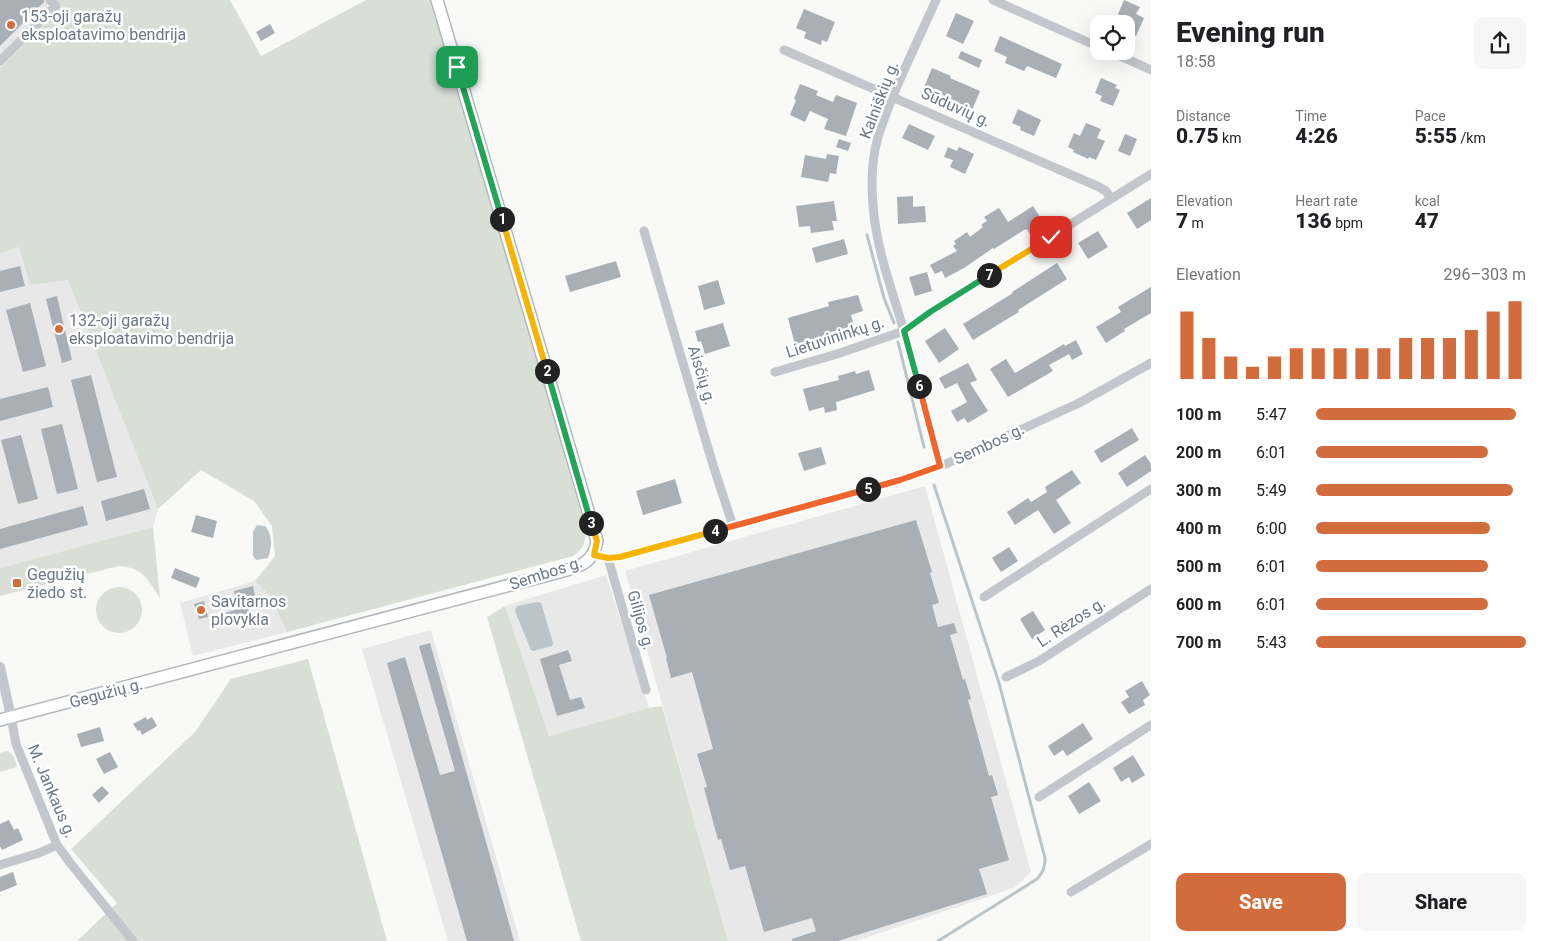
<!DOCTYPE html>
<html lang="en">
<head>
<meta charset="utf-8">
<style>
  body { margin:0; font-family:Roboto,sans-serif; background:#f6f6f6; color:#202124; height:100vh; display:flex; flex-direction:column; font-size:19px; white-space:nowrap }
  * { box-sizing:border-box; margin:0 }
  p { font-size:16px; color:#757577 }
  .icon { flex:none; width:28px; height:28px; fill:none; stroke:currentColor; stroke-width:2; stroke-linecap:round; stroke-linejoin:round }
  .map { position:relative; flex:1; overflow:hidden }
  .details { display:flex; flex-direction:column; background:#fff; width:400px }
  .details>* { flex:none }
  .buttons { position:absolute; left:1090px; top:15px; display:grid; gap:10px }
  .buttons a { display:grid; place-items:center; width:45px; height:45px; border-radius:10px; background:#fff; box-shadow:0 5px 20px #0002; font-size:25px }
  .pin { position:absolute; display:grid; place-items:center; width:42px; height:42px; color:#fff; margin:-21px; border-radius:10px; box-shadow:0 2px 8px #0006 }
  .km { position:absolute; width:25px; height:25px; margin:-12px; border-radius:50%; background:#222; color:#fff; font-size:14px; line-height:25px; text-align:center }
  .round { display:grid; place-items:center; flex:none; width:52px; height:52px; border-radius:10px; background:#f6f6f6 }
  .summary { display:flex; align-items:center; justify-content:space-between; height:85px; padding:0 25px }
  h1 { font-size:28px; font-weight:800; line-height:38px }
  .metrics { display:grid; grid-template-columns:repeat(3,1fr); gap:8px; height:85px; padding:5px 25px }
  .metrics div { display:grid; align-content:center }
  .metrics b { font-size:21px; font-weight:800 }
  .metrics small { font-size:14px; font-weight:400 }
  .metrics p { font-size:14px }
  .chart { height:140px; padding:10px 25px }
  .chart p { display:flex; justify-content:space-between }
  .chart svg { width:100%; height:90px; margin-top:5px; stroke:#d36c3d; stroke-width:6 }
  .primary-button { display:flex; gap:10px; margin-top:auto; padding:10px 25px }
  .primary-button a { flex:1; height:58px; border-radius:10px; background:#d36c3d; color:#fff; font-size:20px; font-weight:800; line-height:58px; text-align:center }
  .primary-button a+a { background:#f6f6f6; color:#202124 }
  ul { padding:0 25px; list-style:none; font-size:16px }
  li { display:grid; grid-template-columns:80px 60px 1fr; align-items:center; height:38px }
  li i { height:12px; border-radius:6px; background:#d36c3d }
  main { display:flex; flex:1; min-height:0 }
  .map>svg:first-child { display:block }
  .built { fill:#e7e8e7 }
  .green { fill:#d9ded7 }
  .water { fill:#bbc4c9 }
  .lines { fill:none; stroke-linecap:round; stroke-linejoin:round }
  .stream { stroke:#bbc4c9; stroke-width:3 }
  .building { fill:#a9afb5 }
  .secondary-casing { stroke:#b3b8bd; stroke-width:14 }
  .minor { stroke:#c3c6ca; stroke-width:9 }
  .tertiary { stroke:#c3c6ca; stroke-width:10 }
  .secondary { stroke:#fff; stroke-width:11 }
  .split-1-casing { stroke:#fff; stroke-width:10 }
  .split-2-casing { stroke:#fff; stroke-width:10 }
  .split-3-casing { stroke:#fff; stroke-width:10 }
  .split-4-casing { stroke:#fff; stroke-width:10 }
  .split-5-casing { stroke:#fff; stroke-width:10 }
  .split-6-casing { stroke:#fff; stroke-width:10 }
  .split-7-casing { stroke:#fff; stroke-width:10 }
  .split-8-casing { stroke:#fff; stroke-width:10 }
  .split-1 { stroke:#22a559; stroke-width:6 }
  .split-2 { stroke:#f5b400; stroke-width:6 }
  .split-3 { stroke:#22a559; stroke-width:6 }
  .split-4 { stroke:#f5b400; stroke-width:6 }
  .split-5 { stroke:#f0652b; stroke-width:6 }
  .split-6 { stroke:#f0652b; stroke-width:6 }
  .split-7 { stroke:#22a559; stroke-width:6 }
  .split-8 { stroke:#f5b400; stroke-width:6 }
  .poi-dot { fill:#d36c3d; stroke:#fff; stroke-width:2 }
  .labels { text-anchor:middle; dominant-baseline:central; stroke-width:5; stroke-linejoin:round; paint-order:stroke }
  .poi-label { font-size:16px; fill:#6b7885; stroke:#fff; text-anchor:start }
  .street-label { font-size:16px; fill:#6b7885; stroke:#fff }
</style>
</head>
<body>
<main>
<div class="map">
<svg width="1151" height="941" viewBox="0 0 1151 941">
  <rect width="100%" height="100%" fill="#f9f9f7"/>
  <path class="built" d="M 0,0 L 57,0 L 63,6 L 0,68 Z
    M 19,247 L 68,280 L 158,509 L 153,527 L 0,568 L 0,254 Z
    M 925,486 L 1031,872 L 1014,888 L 856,941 L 728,941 L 625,571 Z
    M 606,575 L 649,708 L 549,736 L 505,606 Z
    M 255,581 L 270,596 L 287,632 L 193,656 L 180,603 Z
    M 431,630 L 520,941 L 448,941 L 362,649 Z"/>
  <path class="green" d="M 57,0 L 230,0 L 261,56 L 366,0 L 430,0 L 585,522 C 587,536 586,548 573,556 L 287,632 L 270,596 L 255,581 L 275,556 L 272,526 L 254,501 L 201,470 L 158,509 L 68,280 L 30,285 L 19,247 L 0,254 L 0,68 L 63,7 Z
    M 153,527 L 160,598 C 147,579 144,568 119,566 L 0,596 L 0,568 Z
    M96 610a23 23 0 1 1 46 0a23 23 0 1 1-46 0Z
    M 505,606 L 549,736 L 649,708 L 662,706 L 728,941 L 581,941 L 487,617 Z
    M 308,659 L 387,941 L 77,941 L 117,903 L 71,849 L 195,732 L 231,679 Z
    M 7,751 C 14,754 15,759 17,767 L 0,772 L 0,753 Z"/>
  <path class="water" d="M 257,525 L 265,526 C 273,535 272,547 268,558 L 256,560 L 253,556 L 253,532 Z
    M 538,602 L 541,603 L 553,643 L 552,646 L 533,651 L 531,650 L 515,611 L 517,606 Z"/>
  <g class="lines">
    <path class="stream" d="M 867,235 L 884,298 L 894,323
      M 898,342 L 924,447
      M 934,485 L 999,683 L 1045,858 C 1045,868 1043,872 1037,879 L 938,941"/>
  </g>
  <path class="building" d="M 0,0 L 44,0 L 44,2 L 0,46 Z
    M 1124,0 L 1140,7 L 1136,14 L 1144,18 L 1136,36 L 1126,32 L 1126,24 L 1116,24 L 1119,15 L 1118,14 Z
    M 804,9 L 835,22 L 827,42 L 822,40 L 821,45 L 804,38 L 806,32 L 796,28 Z
    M 956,13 L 974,21 L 963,44 L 946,36 Z
    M 270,24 L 275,33 L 261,41 L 256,32 Z
    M 1000,36 L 1062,64 L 1056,78 L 1027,66 L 1024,71 L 1005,63 L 1007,57 L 994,51 Z
    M 961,51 L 982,60 L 979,68 L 958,58 Z
    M 932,68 L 951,76 L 950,78 L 980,91 L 972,110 L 957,104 L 958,102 L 942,95 L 941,98 L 923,90 Z
    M 1101,78 L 1117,85 L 1115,88 L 1120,90 L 1113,106 L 1100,101 L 1102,96 L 1095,93 Z
    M 800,84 L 818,91 L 816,95 L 833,102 L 836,95 L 857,103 L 846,136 L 824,129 L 828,119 L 810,111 L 805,122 L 790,115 L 796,100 L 794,99 Z
    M 1018,109 L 1041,120 L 1034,136 L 1020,130 L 1021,127 L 1012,123 Z
    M 1086,123 L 1101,129 L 1097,138 L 1105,141 L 1096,160 L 1089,157 L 1088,159 L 1073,152 L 1074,150 L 1068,147 L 1074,133 L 1080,136 Z
    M 909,124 L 935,136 L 928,150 L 902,138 Z
    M 1125,134 L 1137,139 L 1130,156 L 1118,151 Z
    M 839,139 L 851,143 L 848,151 L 836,147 Z
    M 948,147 L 957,151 L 959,147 L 974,154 L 965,174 L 950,167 L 953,160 L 944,157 Z
    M 827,154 L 839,156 L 836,174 L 830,173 L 828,182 L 801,177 L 805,155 L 826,159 Z
    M 913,196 L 913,207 L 925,206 L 926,222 L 898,224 L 897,197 Z
    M 1151,198 L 1151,220 L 1137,229 L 1127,213 Z
    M 834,201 L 837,221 L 832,221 L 834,230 L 811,233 L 810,226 L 799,227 L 796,206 Z
    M 1033,206 L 1042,220 L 1035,224 L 1038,229 L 1030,234 L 1027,229 L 1024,230 L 994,249 L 993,248 L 964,268 L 945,278 L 942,271 L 935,274 L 930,265 L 957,251 L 953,246 L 956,244 L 954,241 L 967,232 L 970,237 L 983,227 L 981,225 L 987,221 L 984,217 L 999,208 L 1008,222 Z
    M 1098,231 L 1108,247 L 1088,259 L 1078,243 Z
    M 844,239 L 848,254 L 816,263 L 812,248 Z
    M 616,261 L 621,277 L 570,292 L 565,276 Z
    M 1057,263 L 1067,279 L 1018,310 L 1019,312 L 973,340 L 963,324 L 1013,293 L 1012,292 Z
    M 20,266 L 25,286 L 0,292 L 0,271 Z
    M 927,272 L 932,291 L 915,296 L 909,277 Z
    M 718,280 L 725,304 L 704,310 L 698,286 Z
    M 1151,287 L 1151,313 L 1124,329 L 1125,331 L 1106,343 L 1096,327 L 1121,312 L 1118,307 Z
    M 858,295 L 863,311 L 851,315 L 854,326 L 828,333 L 829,335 L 795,345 L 788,318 L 829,306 L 828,302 Z
    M 57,296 L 72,360 L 62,363 L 46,299 Z
    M 30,303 L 46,366 L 23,372 L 6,310 Z
    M 723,323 L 730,346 L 705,354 L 701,341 L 698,342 L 695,331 Z
    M 945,328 L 959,349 L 939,363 L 925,341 Z
    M 1076,340 L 1083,354 L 1072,360 L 1069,354 L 1049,365 L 1053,371 L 1008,397 L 990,369 L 1006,359 L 1015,373 L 1064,344 L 1065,346 Z
    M 968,363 L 977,380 L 970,383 L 988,411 L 968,423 L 964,418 L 957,422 L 951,411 L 967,402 L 957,383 L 945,389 L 939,378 Z
    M 869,370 L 875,390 L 836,402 L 837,410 L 825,413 L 824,407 L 809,411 L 803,389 L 839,380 L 838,376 L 855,371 L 856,374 Z
    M 91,375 L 117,477 L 97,482 L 71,380 Z
    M 48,387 L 53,407 L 0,421 L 0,399 Z
    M 62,424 L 78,489 L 57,494 L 41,429 Z
    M 1132,428 L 1139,440 L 1101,463 L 1094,451 Z
    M 21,435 L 38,499 L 18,504 L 1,440 Z
    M 821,447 L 826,464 L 804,471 L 798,453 Z
    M 1145,455 L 1151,464 L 1151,471 L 1127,487 L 1118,473 Z
    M 1072,470 L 1081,483 L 1056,500 L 1071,523 L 1054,534 L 1038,510 L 1015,525 L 1007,512 L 1028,498 L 1031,502 L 1047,492 L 1045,487 Z
    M 675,479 L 682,503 L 643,515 L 636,491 Z
    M 144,489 L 150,509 L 106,521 L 101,501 Z
    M 83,506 L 88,525 L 0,549 L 0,529 Z
    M 196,515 L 217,521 L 213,538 L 191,532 Z
    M 916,520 L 932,572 L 930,573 L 939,603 L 932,605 L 938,627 L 954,623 L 957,633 L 950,635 L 963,680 L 965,679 L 971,699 L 968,700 L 989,776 L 992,775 L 998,795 L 991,797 L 1009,860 L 979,869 L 987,894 L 838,941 L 792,941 L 792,939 L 816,931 L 812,918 L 764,932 L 745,866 L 730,870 L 721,839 L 718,840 L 704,788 L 707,787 L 697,754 L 713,749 L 692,672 L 671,678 L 666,658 L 667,658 L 649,595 Z
    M 1009,547 L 1018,561 L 1001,572 L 992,558 Z
    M 175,568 L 200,578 L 196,588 L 171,578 Z
    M 253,586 L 255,596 L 246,598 L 251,620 L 229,626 L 225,613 L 238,609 L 234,591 Z
    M 204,601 L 208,617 L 199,619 L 194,604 Z
    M 1033,611 L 1045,630 L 1032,639 L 1020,619 Z
    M 430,643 L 475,803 L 514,941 L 467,941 L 387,663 L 405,657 L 440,775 L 455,771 L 419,646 Z
    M 568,650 L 572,661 L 559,665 L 570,700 L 581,697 L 585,708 L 557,716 L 540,659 Z
    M 1142,681 L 1150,695 L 1143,700 L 1145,705 L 1129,714 L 1121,702 L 1129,697 L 1125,691 Z
    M 146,717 L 147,720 L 152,717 L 157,726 L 142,735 L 140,730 L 138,731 L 133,724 Z
    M 1083,723 L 1093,739 L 1067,756 L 1063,750 L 1054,756 L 1048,746 Z
    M 100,727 L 104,741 L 81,747 L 77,734 Z
    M 110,752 L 118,767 L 104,774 L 96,759 Z
    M 1133,755 L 1145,775 L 1132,783 L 1129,777 L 1121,782 L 1113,768 Z
    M 1089,782 L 1101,801 L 1079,814 L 1068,796 Z
    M 102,786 L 109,793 L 99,803 L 92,795 Z
    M 9,820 L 14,830 L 18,828 L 23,840 L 2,850 L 0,846 L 0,824 Z
    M 13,872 L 17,885 L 0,892 L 0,877 Z"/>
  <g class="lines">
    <defs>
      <path id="secondary" d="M 0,720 L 552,574 C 573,568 593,567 597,541 L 437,0"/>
    </defs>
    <use href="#secondary" class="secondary-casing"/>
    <path class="minor" d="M 993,0 L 1099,47
      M 784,50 L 1097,186 L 1106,191 L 1111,199
      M 1109,51 L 1151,70
      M 0,61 L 56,6 L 50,0
      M 644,231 L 713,465 L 733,526
      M 775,372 L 837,354 L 904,331 C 892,290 876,248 873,205 C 871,183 872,158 878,137 C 893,90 916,45 936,0
      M 940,466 L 904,331 L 930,312 L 1151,174
      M 594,555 L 608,558 L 620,557 L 900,480 L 948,463 L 1079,403 L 1151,363
      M 608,558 L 646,690
      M 984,597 L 1151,489
      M 1006,677 L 1039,661 L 1151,589
      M 11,717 L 16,744 L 57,845 L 71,864 L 133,941
      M 1039,797 L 1151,725
      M 0,865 L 39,853 L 57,845
      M 1071,892 L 1151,844"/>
    <path class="tertiary" d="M 0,667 L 11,717"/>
    <use href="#secondary" class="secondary"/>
  </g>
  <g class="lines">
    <defs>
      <path id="split-1" d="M 457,67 L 502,219"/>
      <path id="split-2" d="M 502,219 L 547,371"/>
      <path id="split-3" d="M 547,371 L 591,523"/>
      <path id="split-4" d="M 591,523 L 597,541 L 594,555 L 608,558 L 620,557 L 715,531"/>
      <path id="split-5" d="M 715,531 L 868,489"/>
      <path id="split-6" d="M 868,489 L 900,480 L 940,466 L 919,386"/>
      <path id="split-7" d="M 919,386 L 904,331 L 930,312 L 989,275"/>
      <path id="split-8" d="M 989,275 L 1051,237"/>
    </defs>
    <use href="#split-1" class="split-1-casing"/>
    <use href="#split-2" class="split-2-casing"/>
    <use href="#split-3" class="split-3-casing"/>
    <use href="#split-4" class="split-4-casing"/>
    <use href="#split-5" class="split-5-casing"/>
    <use href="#split-6" class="split-6-casing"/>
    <use href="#split-7" class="split-7-casing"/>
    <use href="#split-8" class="split-8-casing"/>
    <use href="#split-1" class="split-1"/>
    <use href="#split-2" class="split-2"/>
    <use href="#split-3" class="split-3"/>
    <use href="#split-4" class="split-4"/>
    <use href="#split-5" class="split-5"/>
    <use href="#split-6" class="split-6"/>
    <use href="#split-7" class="split-7"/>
    <use href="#split-8" class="split-8"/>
  </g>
  <g class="poi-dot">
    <circle cx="11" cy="25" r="5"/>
    <circle cx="59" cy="329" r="5"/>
    <rect x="12" y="578" width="10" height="10" rx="2.5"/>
    <circle cx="201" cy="610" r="5"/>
  </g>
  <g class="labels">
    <g class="poi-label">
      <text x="21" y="16">153-oji garažų<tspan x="21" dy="18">eksploatavimo bendrija</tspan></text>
      <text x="69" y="320">132-oji garažų<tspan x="69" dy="18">eksploatavimo bendrija</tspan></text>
      <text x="27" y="574">Gegužių<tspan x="27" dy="18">žiedo st.</tspan></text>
      <text x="211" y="601">Savitarnos<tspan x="211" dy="18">plovykla</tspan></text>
    </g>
    <g class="street-label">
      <text transform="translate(879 100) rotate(-69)">Kalniškių g.</text>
      <text transform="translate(956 107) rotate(24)">Sūduvių g.</text>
      <text transform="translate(835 337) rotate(-18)">Lietuvininkų g.</text>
      <text transform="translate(702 375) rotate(73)">Aisčių g.</text>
      <text transform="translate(989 444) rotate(-25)">Sembos g.</text>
      <text transform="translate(546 573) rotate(-18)">Sembos g.</text>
      <text transform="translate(641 620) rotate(74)">Gilijos g.</text>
      <text transform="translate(1071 622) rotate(-33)">L. Rėzos g.</text>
      <text transform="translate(106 693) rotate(-15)">Gegužių g.</text>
      <text transform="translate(52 791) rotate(67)">M. Jankaus g.</text>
    </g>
  </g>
</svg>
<div class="buttons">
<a><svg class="icon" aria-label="locate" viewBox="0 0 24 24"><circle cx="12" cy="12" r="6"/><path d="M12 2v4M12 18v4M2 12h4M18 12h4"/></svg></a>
</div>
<div class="pin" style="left:457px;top:67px;background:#1e9e55"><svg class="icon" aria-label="arrive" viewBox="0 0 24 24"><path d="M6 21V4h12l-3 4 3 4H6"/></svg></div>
<div class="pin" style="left:1051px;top:237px;background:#d93025"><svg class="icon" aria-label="check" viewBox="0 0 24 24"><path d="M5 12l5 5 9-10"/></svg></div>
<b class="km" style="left:502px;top:219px">1</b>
<b class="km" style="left:547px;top:371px">2</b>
<b class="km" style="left:591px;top:523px">3</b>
<b class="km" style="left:715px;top:531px">4</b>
<b class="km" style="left:868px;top:489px">5</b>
<b class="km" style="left:919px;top:386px">6</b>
<b class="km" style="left:989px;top:275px">7</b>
</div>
<section class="details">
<div class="summary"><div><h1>Evening run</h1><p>18:58</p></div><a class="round"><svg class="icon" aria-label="share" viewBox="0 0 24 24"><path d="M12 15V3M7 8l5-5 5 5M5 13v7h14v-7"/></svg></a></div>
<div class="metrics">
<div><p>Distance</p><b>0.75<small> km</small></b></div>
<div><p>Time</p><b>4:26</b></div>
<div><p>Pace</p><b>5:55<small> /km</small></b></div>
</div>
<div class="metrics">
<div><p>Elevation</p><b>7<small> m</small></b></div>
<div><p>Heart rate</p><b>136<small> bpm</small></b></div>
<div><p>kcal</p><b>47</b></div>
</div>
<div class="chart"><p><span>Elevation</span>296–303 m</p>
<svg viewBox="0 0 160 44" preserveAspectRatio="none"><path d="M5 44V11M15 44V24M25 44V33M35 44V38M45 44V33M55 44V29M65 44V29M75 44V29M85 44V29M95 44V29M105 44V24M115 44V24M125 44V24M135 44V20M145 44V11M155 44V6"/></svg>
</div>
<ul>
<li><b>100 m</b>5:47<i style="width:95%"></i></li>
<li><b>200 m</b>6:01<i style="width:82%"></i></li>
<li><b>300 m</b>5:49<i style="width:94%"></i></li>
<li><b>400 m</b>6:00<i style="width:83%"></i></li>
<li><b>500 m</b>6:01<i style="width:82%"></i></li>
<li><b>600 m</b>6:01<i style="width:82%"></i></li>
<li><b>700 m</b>5:43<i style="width:100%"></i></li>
</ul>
<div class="primary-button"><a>Save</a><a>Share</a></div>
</section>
</main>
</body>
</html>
